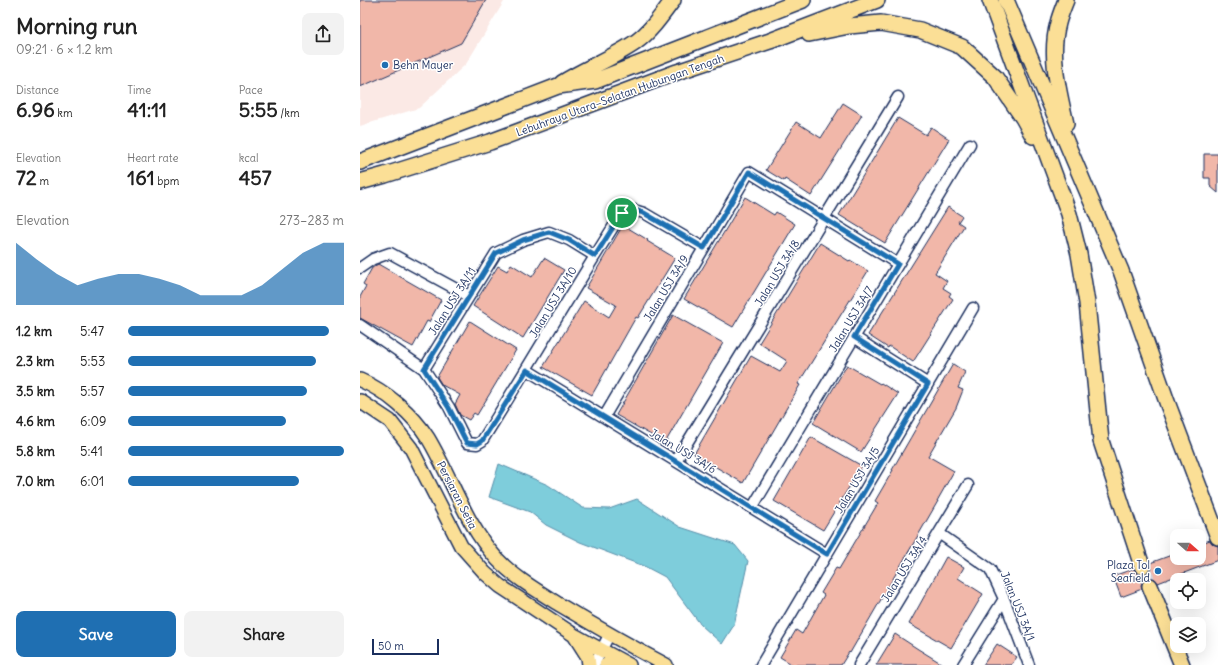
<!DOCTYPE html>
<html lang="en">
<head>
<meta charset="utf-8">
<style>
  body { margin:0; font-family:Delius,sans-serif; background:#f2f2f2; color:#222; height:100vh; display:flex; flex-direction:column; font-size:15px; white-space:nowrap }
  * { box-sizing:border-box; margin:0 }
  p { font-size:13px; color:#767676 }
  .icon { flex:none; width:22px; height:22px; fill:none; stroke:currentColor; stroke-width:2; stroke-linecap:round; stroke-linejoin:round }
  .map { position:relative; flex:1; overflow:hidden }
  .details { display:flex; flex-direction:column; background:#fff; width:360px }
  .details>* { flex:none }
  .needle { width:26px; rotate:111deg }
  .tools { position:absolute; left:810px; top:529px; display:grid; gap:8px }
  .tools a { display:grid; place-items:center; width:36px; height:36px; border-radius:8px; background:#fff; box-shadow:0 4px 16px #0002; font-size:20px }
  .scale { position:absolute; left:12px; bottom:10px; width:67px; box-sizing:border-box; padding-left:4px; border:2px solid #1b2f5e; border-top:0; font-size:11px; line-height:14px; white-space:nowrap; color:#1b2f5e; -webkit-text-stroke:3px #fff; paint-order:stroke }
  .pin { position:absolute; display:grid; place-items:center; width:34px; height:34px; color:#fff; margin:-17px; border:2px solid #fff; border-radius:50%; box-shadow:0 1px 4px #0007 }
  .round { display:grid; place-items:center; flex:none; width:42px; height:42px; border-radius:8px; background:#f2f2f2 }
  .summary { display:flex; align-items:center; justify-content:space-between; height:68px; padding:0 16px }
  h1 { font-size:22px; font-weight:800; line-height:30px }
  .metrics { display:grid; grid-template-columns:repeat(3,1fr); gap:6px; height:68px; padding:4px 16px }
  .metrics div { display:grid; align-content:center }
  .metrics b { font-size:20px; font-weight:800 }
  .metrics small { font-size:11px; font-weight:400 }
  .metrics p { font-size:11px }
  .chart { height:112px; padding:8px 16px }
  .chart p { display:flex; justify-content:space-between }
  .chart svg { width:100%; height:72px; margin-top:4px; fill:#1f6fb2; opacity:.7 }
  .action { display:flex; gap:8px; margin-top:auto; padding:8px 16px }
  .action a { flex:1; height:46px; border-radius:8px; background:#1f6fb2; color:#fff; font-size:16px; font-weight:800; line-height:46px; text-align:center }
  .action a+a { background:#f2f2f2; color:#222 }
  ul { padding:0 16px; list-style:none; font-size:13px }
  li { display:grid; grid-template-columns:64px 48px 1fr; align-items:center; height:30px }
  li i { height:10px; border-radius:5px; background:#1f6fb2 }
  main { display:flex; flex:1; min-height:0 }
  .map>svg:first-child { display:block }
  .built { fill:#fbe9e5 }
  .water { fill:#7ecddb; stroke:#568ea9 }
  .building { fill:#f1b7a9; stroke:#1b2f5e }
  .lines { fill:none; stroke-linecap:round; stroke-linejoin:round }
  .highway-tunnel { stroke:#d1d5df; stroke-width:15; stroke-dasharray:15 8; stroke-linecap:butt }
  .minor-casing { stroke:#1b2f5e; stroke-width:13 }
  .major-casing { stroke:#1b2f5e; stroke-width:16 }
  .highway-casing { stroke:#1b2f5e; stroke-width:18 }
  .minor { stroke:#fff; stroke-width:10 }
  .major { stroke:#fbdf96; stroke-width:13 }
  .highway { stroke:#fbdf96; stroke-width:15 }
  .route-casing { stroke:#fff; stroke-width:8 }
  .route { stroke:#1f6fb2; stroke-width:5 }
  .poi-dot { fill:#1f6fb2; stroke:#fff; stroke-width:1.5 }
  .labels { text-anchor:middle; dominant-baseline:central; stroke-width:3; stroke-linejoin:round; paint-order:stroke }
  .poi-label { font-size:11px; fill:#1b2f5e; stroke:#fff; text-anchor:start }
  .street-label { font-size:11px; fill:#1b2f5e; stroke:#fff }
</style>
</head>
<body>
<main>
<section class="details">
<div class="summary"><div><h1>Morning run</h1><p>09:21 · 6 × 1.2 km</p></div><a class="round"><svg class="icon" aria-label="share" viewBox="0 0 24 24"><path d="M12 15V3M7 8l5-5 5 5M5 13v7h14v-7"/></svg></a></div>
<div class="metrics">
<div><p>Distance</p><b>6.96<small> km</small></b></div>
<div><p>Time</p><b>41:11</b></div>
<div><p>Pace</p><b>5:55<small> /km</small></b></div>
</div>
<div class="metrics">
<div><p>Elevation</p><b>72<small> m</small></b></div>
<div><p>Heart rate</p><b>161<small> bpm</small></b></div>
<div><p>kcal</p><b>457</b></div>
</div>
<div class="chart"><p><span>Elevation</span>273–283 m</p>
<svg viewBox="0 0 160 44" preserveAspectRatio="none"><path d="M0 44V6L10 16L20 25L30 32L40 28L50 25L60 25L70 28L80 32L90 38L100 38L110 38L120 32L130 22L140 12L150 6L160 6V44z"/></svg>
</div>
<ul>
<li><b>1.2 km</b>5:47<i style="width:93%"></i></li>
<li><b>2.3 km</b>5:53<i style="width:87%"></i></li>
<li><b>3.5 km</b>5:57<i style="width:83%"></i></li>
<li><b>4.6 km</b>6:09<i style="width:73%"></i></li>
<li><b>5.8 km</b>5:41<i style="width:100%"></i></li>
<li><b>7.0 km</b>6:01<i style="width:79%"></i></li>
</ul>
<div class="action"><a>Save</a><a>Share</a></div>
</section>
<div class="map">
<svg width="858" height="665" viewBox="0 0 858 665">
  <rect width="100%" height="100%" fill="#fff"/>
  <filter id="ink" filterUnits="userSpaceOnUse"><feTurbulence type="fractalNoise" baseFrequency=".025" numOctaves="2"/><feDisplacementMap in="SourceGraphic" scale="8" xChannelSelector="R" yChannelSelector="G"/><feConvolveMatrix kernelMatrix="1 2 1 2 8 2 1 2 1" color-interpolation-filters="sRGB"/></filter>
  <g filter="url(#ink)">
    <path class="built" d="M 0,0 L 145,0 L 106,64 L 59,108 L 0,126 Z"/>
    <path class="water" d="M 139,464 L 188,485 L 223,508 L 249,509 L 277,499 L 320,527 L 375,545 L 388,561 L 374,625 L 362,644 L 341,625 L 305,577 L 286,567 L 220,542 L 186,525 L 170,512 L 129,497 Z"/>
    <path class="building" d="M 0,0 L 126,0 L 101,43 L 0,87 Z
      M 483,103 L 502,115 L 451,196 L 425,179 L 424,181 L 406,170 L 436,122 L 461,138 Z
      M 538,118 L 566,135 L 571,127 L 589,139 L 525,243 L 479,215 Z
      M 844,154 L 858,154 L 858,193 L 850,186 L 850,178 L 844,178 Z
      M 385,197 L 414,215 L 416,212 L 435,224 L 373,327 L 324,299 Z
      M 588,207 L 602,216 L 598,222 L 604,226 L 575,273 L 587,281 L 583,288 L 591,293 L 589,296 L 593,299 L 553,362 L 529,346 L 528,348 L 508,335 Z
      M 263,225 L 288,240 L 287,241 L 315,258 L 278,318 L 276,317 L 232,395 L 183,367 L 224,301 L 249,317 L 256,305 L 226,288 Z
      M 460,243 L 489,261 L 490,260 L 508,271 L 438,384 L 440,385 L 383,483 L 334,454 L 391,356 L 420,372 L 427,361 L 399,343 Z
      M 184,258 L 204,270 L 163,338 L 113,306 L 138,266 L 147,271 L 151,264 L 172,277 Z
      M 18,264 L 81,300 L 69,322 L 67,321 L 53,347 L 0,318 L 0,297 L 6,286 L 3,284 L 12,268 Z
      M 313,315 L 363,343 L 305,443 L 256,415 Z
      M 110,321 L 156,350 L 117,415 L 114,413 L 109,420 L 100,415 L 95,404 L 100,395 L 82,385 L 77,377 Z
      M 593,364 L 605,372 L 598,388 L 603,390 L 596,408 L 568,456 L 594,471 L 577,501 L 578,501 L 490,653 L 489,652 L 481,665 L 433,665 L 420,657 L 436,630 L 442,634 L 464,595 L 461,593 L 476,568 L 479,569 L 518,503 L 515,501 L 533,470 L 532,470 Z
      M 487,365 L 520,384 L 521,383 L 538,394 L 501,452 L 453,423 Z
      M 451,437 L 502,466 L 463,530 L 414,501 Z
      M 850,540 L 853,544 L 858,546 L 858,560 L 798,583 L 795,579 L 791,577 L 787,578 L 783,581 L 781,585 L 782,589 L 761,597 L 753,576 L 773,569 L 776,572 L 780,575 L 785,574 L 789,572 L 791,568 L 790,563 L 817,553 L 817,558 L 839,558 L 839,544 Z
      M 586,557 L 604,567 L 598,578 L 623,594 L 591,648 L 549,624 Z
      M 535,634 L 558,649 L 584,665 L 516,665 Z
      M 637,644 L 657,657 L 651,665 L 623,665 Z"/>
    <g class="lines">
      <path class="highway-tunnel" d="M 782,566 L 790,586"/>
      <defs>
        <path id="minor" d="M 0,268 L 13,259 L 30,253 L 109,296
          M 0,325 L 64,369 L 89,407 L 107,443 L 117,444 L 122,441 C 169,366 214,288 262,213 L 274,210 L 284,213 L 344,248
          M 494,337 L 568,384
          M 64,369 L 136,253 L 163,240 L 189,232 L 209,240 L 235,256
          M 167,370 L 467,554
          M 244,417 L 389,172 L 538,264
          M 316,461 L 538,97
          M 392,508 L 610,144
          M 580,534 L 630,569 L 644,599 L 669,665
          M 234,665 L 249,635
          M 401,665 L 613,308
          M 499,665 L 608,485
          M 603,665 L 644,599"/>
        <path id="major" d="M 0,380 C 26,391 53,414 68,438 C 92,478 105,524 137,559 C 155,578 178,591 200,605 C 235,626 270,646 306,665
          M 0,401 L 30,421 L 51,448 L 101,546 L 125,573 L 140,586 L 214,635 L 269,665
          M 214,635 L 228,657 L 229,665
          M 246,665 L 264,665"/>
        <path id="highway" d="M 630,0 L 709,214 L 719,254 L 727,303 L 741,441 L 782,566
          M 646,0 L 761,271 L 807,402 L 858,537
          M 449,34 L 489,26 L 521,23 L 560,30 L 602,47 L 635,77 L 663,118 L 673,136
          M 202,83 C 226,68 253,58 276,42 C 291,31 302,15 313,0
          M 706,124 C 699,92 689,56 698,23 C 700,15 703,8 706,0
          M 0,162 L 198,86 L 235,81 L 443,0
          M 0,182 L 25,175 L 130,142 L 317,72 L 410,41 L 517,0
          M 790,586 L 822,665"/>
      </defs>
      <use href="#minor" class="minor-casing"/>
      <use href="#major" class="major-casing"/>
      <use href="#highway" class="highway-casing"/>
      <use href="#minor" class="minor"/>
      <use href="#major" class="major"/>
      <use href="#highway" class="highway"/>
    </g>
  </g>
  <g class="lines" filter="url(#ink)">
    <defs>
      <path id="route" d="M 389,172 L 538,264 L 494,337 L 568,384 L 467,554 L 167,370 L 122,441 L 117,444 L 107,443 L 89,408 L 64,369 L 136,253 L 163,240 L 189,232 L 209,240 L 235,256 L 262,213 L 274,210 L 284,213 L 344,248 Z"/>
    </defs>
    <use href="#route" class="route-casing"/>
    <use href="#route" class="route"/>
  </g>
  <g class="poi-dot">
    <circle cx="25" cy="65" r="4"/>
    <circle cx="798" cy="571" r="4"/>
  </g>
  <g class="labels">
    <g class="poi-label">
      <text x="33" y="65">Behn Mayer</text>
      <text x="790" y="565" text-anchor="end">Plaza Tol<tspan x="790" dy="13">Seafield</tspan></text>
    </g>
    <g class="street-label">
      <text transform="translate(260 95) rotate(-20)">Lebuhraya Utara–Selatan Hubungan Tengah</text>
      <text transform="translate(417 273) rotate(-59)">Jalan USJ 3A/8</text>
      <text transform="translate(306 288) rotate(-59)">Jalan USJ 3A/9</text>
      <text transform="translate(92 301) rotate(-58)">Jalan USJ 3A/11</text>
      <text transform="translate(193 302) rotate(-59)">Jalan USJ 3A/10</text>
      <text transform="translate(491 319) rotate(-59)">Jalan USJ 3A/7</text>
      <text transform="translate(323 451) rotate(31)">Jalan USJ 3A/6</text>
      <text transform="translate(497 480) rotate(-59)">Jalan USJ 3A/5</text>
      <text transform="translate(97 495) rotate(63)">Persiaran Setia</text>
      <text transform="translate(544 569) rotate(-58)">Jalan USJ 3A/4</text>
      <text transform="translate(658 606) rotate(68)">Jalan USJ 3A/1</text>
    </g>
  </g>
</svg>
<div class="tools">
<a><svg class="needle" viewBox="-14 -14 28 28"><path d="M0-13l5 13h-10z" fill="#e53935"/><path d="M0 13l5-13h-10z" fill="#767676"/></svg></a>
<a><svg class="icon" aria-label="locate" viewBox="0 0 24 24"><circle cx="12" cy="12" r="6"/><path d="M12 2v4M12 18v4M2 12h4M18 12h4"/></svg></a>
<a><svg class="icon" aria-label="layers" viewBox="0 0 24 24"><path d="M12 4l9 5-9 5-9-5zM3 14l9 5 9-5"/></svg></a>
</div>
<div class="scale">50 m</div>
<div class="pin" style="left:262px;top:213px;background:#1e9e55"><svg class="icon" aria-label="arrive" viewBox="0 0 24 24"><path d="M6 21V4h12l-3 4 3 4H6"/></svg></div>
</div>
</main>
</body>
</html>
